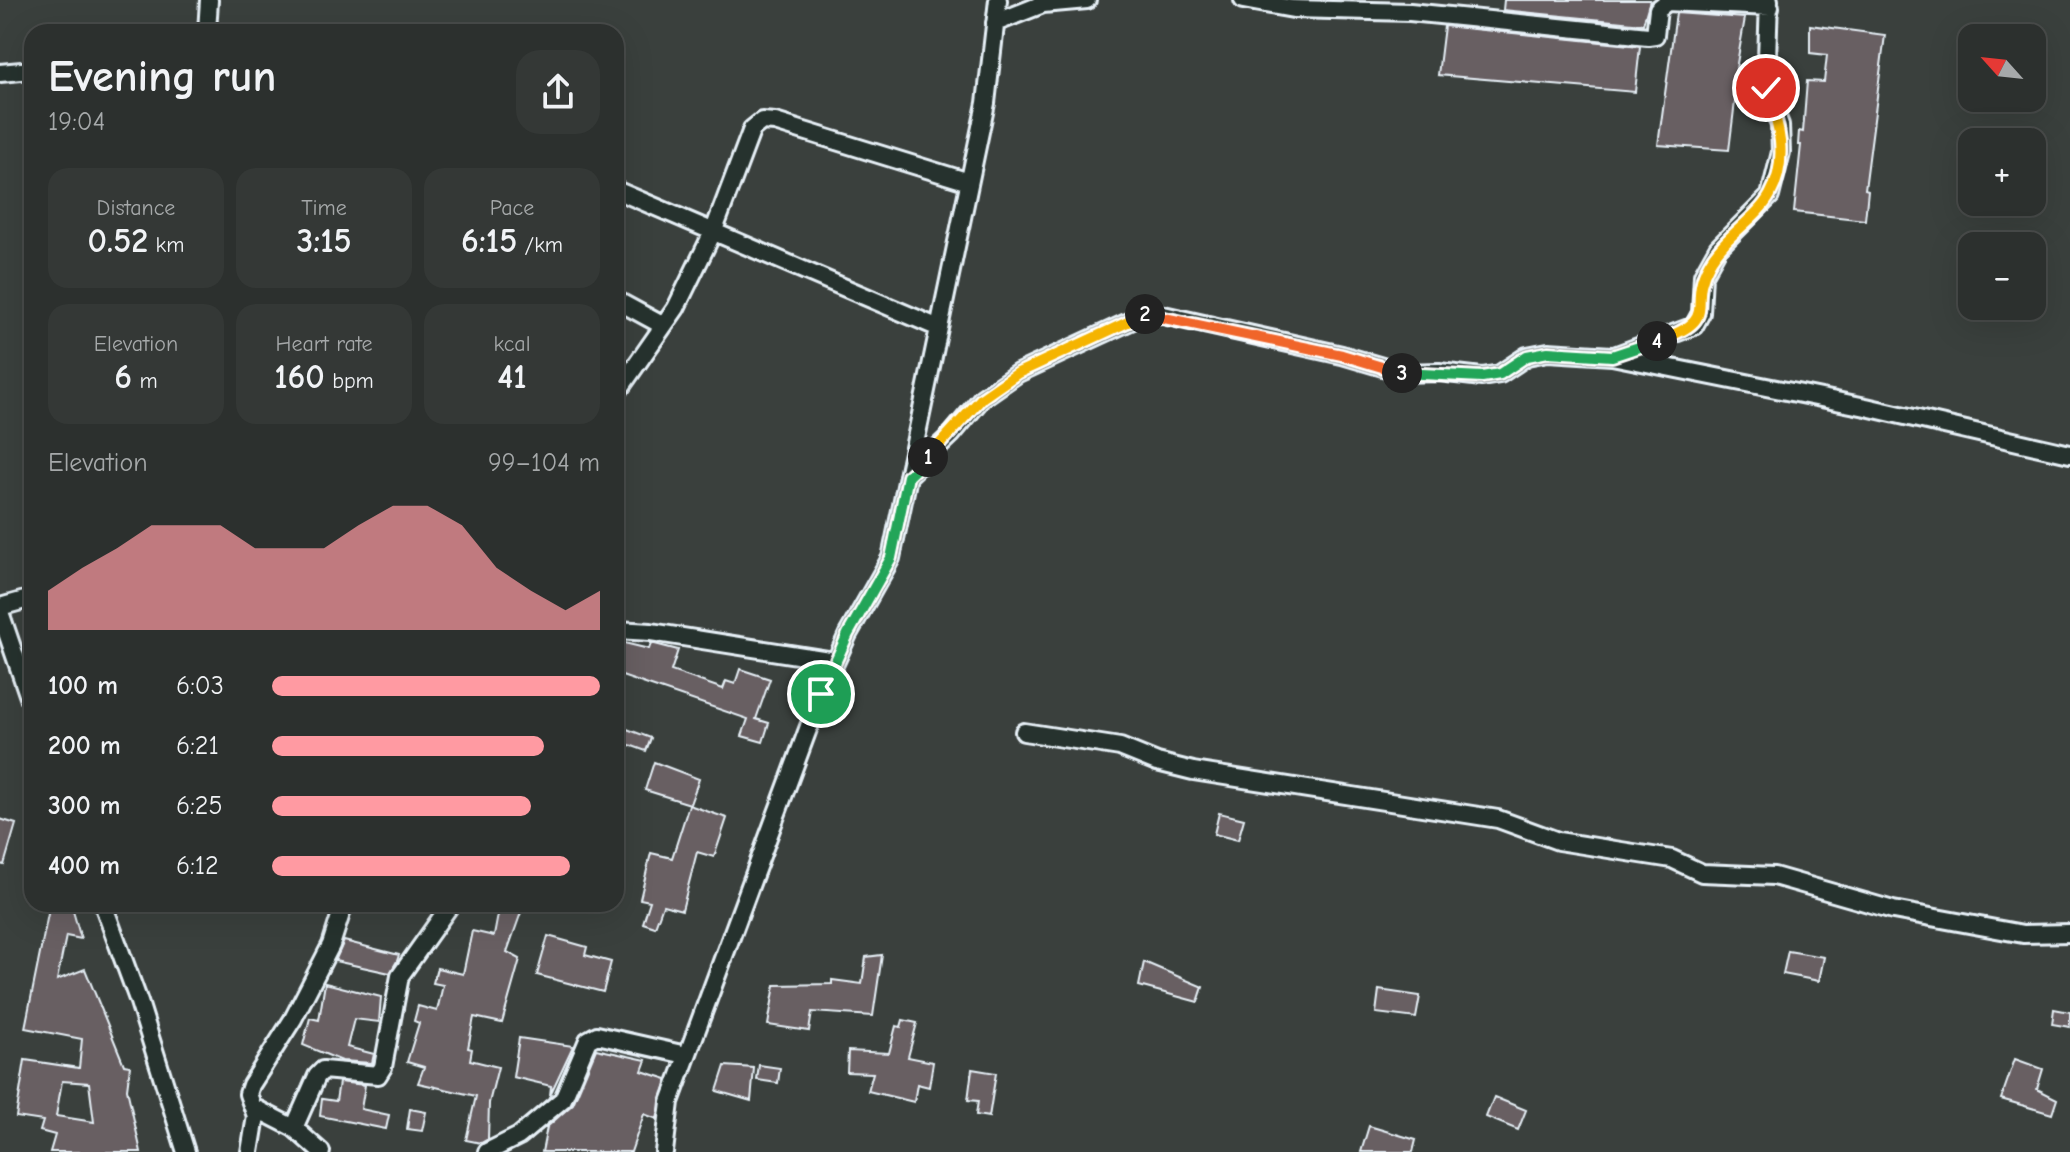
<!DOCTYPE html>
<html lang="en">
<head>
<meta charset="utf-8">
<style>
  body { margin:0; font-family:"Comic Neue",sans-serif; background:#343836; color:#f1f3f6; height:100vh; display:flex; flex-direction:column; font-size:30px; white-space:nowrap }
  * { box-sizing:border-box; margin:0 }
  p { font-size:26px; color:#a6a9aa }
  .icon { flex:none; width:44px; height:44px; fill:none; stroke:currentColor; stroke-width:2; stroke-linecap:round; stroke-linejoin:round }
  .map { position:relative; flex:1; overflow:hidden }
  .sheet { position:absolute; left:24px; top:24px; width:600px; height:888px; display:flex; flex-direction:column; background:#2c302e; border-radius:24px; box-shadow:0 8px 32px #0002,0 0 0 2px #484b4a }
  .sheet>* { flex:none }
  .needle { width:52px; rotate:297deg }
  .fabs { position:absolute; left:1958px; top:24px; display:grid; gap:16px }
  .fabs a { display:grid; place-items:center; width:88px; height:88px; border-radius:16px; background:#2c302e; box-shadow:0 8px 32px #0002,0 0 0 2px #484b4a; font-size:40px }
  .pin { position:absolute; display:grid; place-items:center; width:68px; height:68px; color:#fff; margin:-34px; border:4px solid #fff; border-radius:50%; box-shadow:0 2px 8px #0007 }
  .km { position:absolute; width:40px; height:40px; margin:-20px; border-radius:50%; background:#222; color:#fff; font-size:22px; line-height:40px; text-align:center }
  .round { display:grid; place-items:center; flex:none; width:84px; height:84px; border-radius:24px; background:#343836 }
  .head { display:flex; align-items:center; justify-content:space-between; height:136px; padding:0 24px }
  h1 { font-size:44px; font-weight:700; line-height:60px }
  .metrics { display:grid; grid-template-columns:repeat(3,1fr); gap:12px; height:136px; padding:8px 24px }
  .metrics div { display:grid; align-content:center; border-radius:20px; background:#343836; text-align:center }
  .metrics b { font-size:34px; font-weight:700 }
  .metrics small { font-size:22px; font-weight:400 }
  .metrics p { font-size:22px }
  .chart { height:224px; padding:16px 24px }
  .chart p { display:flex; justify-content:space-between }
  .chart svg { width:100%; height:144px; margin-top:8px; fill:#ff9aa2; opacity:.7 }
  ul { padding:0 24px; list-style:none; font-size:26px }
  li { display:grid; grid-template-columns:128px 96px 1fr; align-items:center; height:60px }
  li i { height:20px; border-radius:10px; background:#ff9aa2 }
  .map>svg:first-child { display:block }
  .building { fill:#685e62; stroke:#e8f1f8; stroke-width:2; fill-rule:evenodd }
  .lines { fill:none; stroke-linecap:round; stroke-linejoin:round }
  .street-casing { stroke:#e8f1f8; stroke-width:22 }
  .street { stroke:#26332d; stroke-width:16 }
  .split-1-casing { stroke:#fff; stroke-width:16 }
  .split-2-casing { stroke:#fff; stroke-width:16 }
  .split-3-casing { stroke:#fff; stroke-width:16 }
  .split-4-casing { stroke:#fff; stroke-width:16 }
  .split-5-casing { stroke:#fff; stroke-width:16 }
  .split-1 { stroke:#22a559; stroke-width:10 }
  .split-2 { stroke:#f5b400; stroke-width:10 }
  .split-3 { stroke:#f0652b; stroke-width:10 }
  .split-4 { stroke:#22a559; stroke-width:10 }
  .split-5 { stroke:#f5b400; stroke-width:10 }
</style>
</head>
<body>
<div class="map">
<svg width="2070" height="1152" viewBox="0 0 2070 1152">
  <rect width="100%" height="100%" fill="#3a403d"/>
  <filter id="ink" filterUnits="userSpaceOnUse"><feTurbulence type="fractalNoise" baseFrequency=".0125" numOctaves="2"/><feDisplacementMap in="SourceGraphic" scale="16" xChannelSelector="R" yChannelSelector="G"/><feConvolveMatrix kernelMatrix="1 2 1 2 8 2 1 2 1" color-interpolation-filters="sRGB"/></filter>
  <g filter="url(#ink)">
    <path class="building" d="M 1504,0 L 1650,0 L 1643,24 L 1503,10 Z
      M 1676,13 L 1745,18 L 1736,69 L 1739,69 L 1729,150 L 1658,145 Z
      M 1810,25 L 1885,35 L 1865,189 L 1868,190 L 1865,220 L 1794,212 L 1801,145 L 1798,145 L 1799,131 L 1803,132 L 1807,81 L 1824,82 L 1827,55 L 1810,53 Z
      M 1444,26 L 1640,46 L 1635,92 L 1438,75 Z
      M 616,641 L 649,649 L 651,643 L 678,650 L 671,671 L 723,689 L 726,681 L 735,684 L 740,669 L 770,679 L 756,719 L 769,723 L 763,742 L 742,736 L 748,719 L 616,674 Z
      M 619,726 L 651,738 L 646,751 L 616,740 Z
      M 654,762 L 699,779 L 690,804 L 645,790 Z
      M 689,805 L 727,818 L 714,857 L 697,852 L 682,910 L 663,905 L 655,927 L 643,923 L 650,901 L 640,899 L 651,853 L 672,858 Z
      M 1219,813 L 1244,819 L 1238,840 L 1214,834 Z
      M 0,819 L 16,824 L 4,865 L 0,864 Z
      M 50,904 L 71,904 L 81,939 L 66,936 L 57,980 L 85,969 L 124,1065 L 130,1066 L 127,1089 L 141,1152 L 50,1152 L 55,1135 L 40,1131 L 43,1121 L 16,1117 L 25,1060 L 79,1068 L 82,1039 L 25,1028 ZM 62,1081 L 89,1083 L 94,1122 L 56,1116 Z
      M 500,904 L 524,904 L 507,952 L 520,959 L 502,1023 L 474,1017 L 468,1048 L 472,1049 L 470,1060 L 498,1067 L 489,1103 L 488,1139 L 481,1143 L 466,1140 L 476,1096 L 418,1083 L 424,1067 L 407,1062 L 419,1023 L 414,1021 L 418,1006 L 437,1011 L 443,985 L 433,983 L 437,968 L 463,974 L 472,931 L 494,936 Z
      M 548,936 L 587,947 L 585,955 L 611,962 L 603,992 L 537,975 Z
      M 344,941 L 399,955 L 397,961 L 390,973 L 335,961 Z
      M 1788,951 L 1824,957 L 1819,981 L 1783,974 Z
      M 882,955 L 873,1016 L 812,1012 L 809,1031 L 768,1025 L 775,985 L 832,984 L 832,980 L 862,984 L 866,957 Z
      M 1144,962 L 1203,987 L 1198,1002 L 1139,986 Z
      M 325,983 L 381,997 L 379,1022 L 354,1019 L 347,1047 L 374,1054 L 372,1063 L 342,1061 L 303,1045 L 310,1018 L 319,1020 Z
      M 1379,990 L 1420,996 L 1416,1018 L 1376,1013 Z
      M 2054,1009 L 2070,1012 L 2070,1027 L 2052,1024 Z
      M 903,1020 L 917,1023 L 908,1057 L 933,1062 L 929,1087 L 917,1084 L 914,1102 L 868,1091 L 873,1073 L 847,1072 L 848,1051 L 889,1053 L 896,1026 L 901,1027 Z
      M 519,1038 L 573,1046 L 550,1095 L 551,1086 L 513,1077 Z
      M 596,1049 L 646,1060 L 642,1071 L 667,1079 L 657,1119 L 644,1114 L 631,1152 L 542,1152 L 547,1127 L 573,1104 Z
      M 2015,1059 L 2043,1069 L 2037,1089 L 2057,1099 L 2052,1114 L 2001,1099 Z
      M 759,1065 L 780,1068 L 778,1083 L 757,1080 Z
      M 725,1066 L 754,1068 L 751,1101 L 717,1091 Z
      M 972,1069 L 996,1073 L 989,1117 L 976,1115 L 978,1101 L 968,1100 Z
      M 339,1082 L 365,1085 L 361,1109 L 389,1115 L 386,1129 L 320,1116 L 322,1099 L 336,1101 Z
      M 1494,1097 L 1526,1110 L 1518,1130 L 1486,1117 Z
      M 410,1109 L 426,1112 L 422,1131 L 407,1129 Z
      M 1369,1126 L 1416,1140 L 1413,1152 L 1361,1152 Z"/>
    <g class="lines">
      <defs>
        <path id="street" d="M 1243,0 L 1293,9 L 1410,12 L 1648,36 L 1655,35 L 1658,9 L 1667,2 L 1770,7
          M 995,23 L 1043,4 L 1087,0
          M 207,32 L 209,0
          M 0,73 L 32,70
          M 616,190 L 939,328
          M 616,300 L 662,325
          M 1614,356 L 1694,326 L 1701,313 L 1703,275 L 1718,248 L 1770,196 L 1781,152 L 1780,125 L 1766,88 L 1769,0
          M 616,394 L 676,308 L 714,230 L 752,129 L 762,121 L 775,122 L 969,182
          M 908,476 L 952,434 L 982,398 L 1018,373 L 1150,312 L 1342,355 L 1403,373 L 1439,372 L 1482,377 L 1500,374 L 1527,356 L 1548,352 L 1612,356 L 1866,407 L 2070,454
          M 0,607 L 32,598
          M 0,612 L 32,706
          M 616,630 L 651,632 L 835,661
          M 1024,732 L 1120,747 L 1157,762 L 1193,771 L 1498,819 L 1558,841 L 1672,859 L 1702,873 L 1774,876 L 1893,910 L 2023,934 L 2070,933
          M 103,904 L 139,1002 L 186,1152
          M 253,1107 L 294,1128 L 321,1152
          M 294,1128 L 317,1076 L 323,1070 L 378,1075 L 383,1067 L 400,976 L 451,904
          M 250,1152 L 256,1116 L 248,1094 L 251,1085 L 293,1019 L 331,945 L 344,904
          M 487,1152 L 519,1136 L 563,1099 L 588,1040 L 597,1035 L 686,1055
          M 664,1152 L 670,1102 L 821,694 L 848,634 L 891,558 L 986,103 L 998,0"/>
      </defs>
      <use href="#street" class="street-casing"/>
      <use href="#street" class="street"/>
    </g>
  </g>
  <g class="lines" filter="url(#ink)">
    <defs>
      <path id="split-1" d="M 821,694 L 848,634 L 891,558 L 908,476 L 928,457"/>
      <path id="split-2" d="M 928,457 L 982,398 L 1018,373 L 1145,314"/>
      <path id="split-3" d="M 1145,314 L 1342,355 L 1402,373"/>
      <path id="split-4" d="M 1402,373 L 1482,377 L 1500,374 L 1527,356 L 1548,352 L 1612,356 L 1657,341"/>
      <path id="split-5" d="M 1657,341 C 1724,318 1685,307 1709,264 C 1724,236 1757,219 1770,195 C 1789,160 1779,123 1766,88"/>
    </defs>
    <use href="#split-1" class="split-1-casing"/>
    <use href="#split-2" class="split-2-casing"/>
    <use href="#split-3" class="split-3-casing"/>
    <use href="#split-4" class="split-4-casing"/>
    <use href="#split-5" class="split-5-casing"/>
    <use href="#split-1" class="split-1"/>
    <use href="#split-2" class="split-2"/>
    <use href="#split-3" class="split-3"/>
    <use href="#split-4" class="split-4"/>
    <use href="#split-5" class="split-5"/>
  </g>
</svg>
<div class="fabs">
<a><svg class="needle" viewBox="-14 -14 28 28"><path d="M0-13l5 13h-10z" fill="#e53935"/><path d="M0 13l5-13h-10z" fill="#a6a9aa"/></svg></a>
<a>+</a>
<a>−</a>
</div>
<div class="pin" style="left:821px;top:694px;background:#1e9e55"><svg class="icon" aria-label="arrive" viewBox="0 0 24 24"><path d="M6 21V4h12l-3 4 3 4H6"/></svg></div>
<div class="pin" style="left:1766px;top:88px;background:#d93025"><svg class="icon" aria-label="check" viewBox="0 0 24 24"><path d="M5 12l5 5 9-10"/></svg></div>
<b class="km" style="left:928px;top:457px">1</b>
<b class="km" style="left:1145px;top:314px">2</b>
<b class="km" style="left:1402px;top:373px">3</b>
<b class="km" style="left:1657px;top:341px">4</b>
<section class="sheet">
<div class="head"><div><h1>Evening run</h1><p>19:04</p></div><a class="round"><svg class="icon" aria-label="share" viewBox="0 0 24 24"><path d="M12 15V3M7 8l5-5 5 5M5 13v7h14v-7"/></svg></a></div>
<div class="metrics">
<div><p>Distance</p><b>0.52<small> km</small></b></div>
<div><p>Time</p><b>3:15</b></div>
<div><p>Pace</p><b>6:15<small> /km</small></b></div>
</div>
<div class="metrics">
<div><p>Elevation</p><b>6<small> m</small></b></div>
<div><p>Heart rate</p><b>160<small> bpm</small></b></div>
<div><p>kcal</p><b>41</b></div>
</div>
<div class="chart"><p><span>Elevation</span>99–104 m</p>
<svg viewBox="0 0 160 44" preserveAspectRatio="none"><path d="M0 44V32L10 25L20 19L30 12L40 12L50 12L60 19L70 19L80 19L90 12L100 6L110 6L120 12L130 25L140 32L150 38L160 32V44z"/></svg>
</div>
<ul>
<li><b>100 m</b>6:03<i style="width:100%"></i></li>
<li><b>200 m</b>6:21<i style="width:83%"></i></li>
<li><b>300 m</b>6:25<i style="width:79%"></i></li>
<li><b>400 m</b>6:12<i style="width:91%"></i></li>
</ul>
</section>
</div>
</body>
</html>
